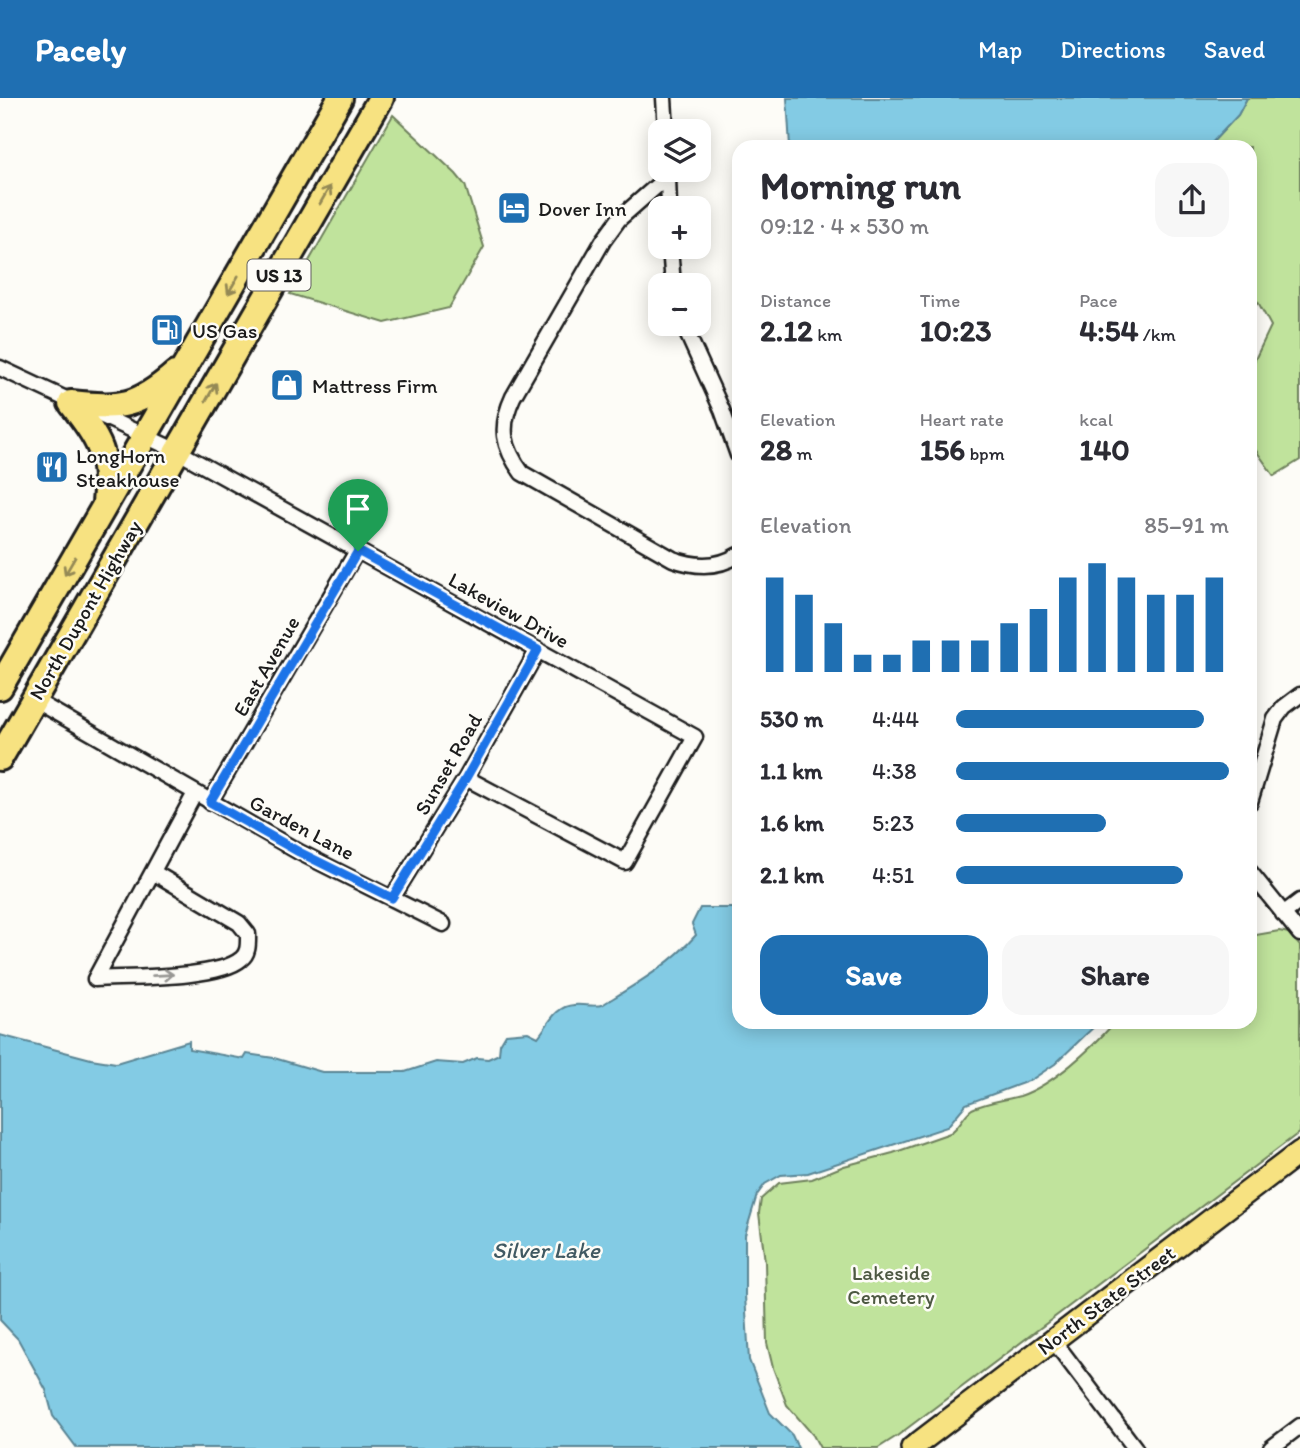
<!DOCTYPE html>
<html lang="en">
<head>
<meta charset="utf-8">
<style>
  body { margin:0; font-family:Itim,sans-serif; background:#f7f7f7; color:#2b2b33; height:100vh; display:flex; flex-direction:column; font-size:26px; white-space:nowrap }
  * { box-sizing:border-box; margin:0 }
  p { font-size:23px; color:#7c7c81 }
  .icon { flex:none; width:38px; height:38px; fill:none; stroke:currentColor; stroke-width:2; stroke-linecap:round; stroke-linejoin:round }
  .map { position:relative; flex:1; overflow:hidden }
  .details { position:absolute; left:732px; top:42px; width:525px; height:889px; display:flex; flex-direction:column; background:#fff; border-radius:21px; box-shadow:0 4px 18px #0003 }
  .details>* { flex:none }
  .fabs { position:absolute; left:648px; top:21px; display:grid; gap:14px }
  .fabs a { display:grid; place-items:center; width:63px; height:63px; border-radius:14px; background:#fff; box-shadow:0 4px 18px #0003; font-size:35px }
  .pin { position:absolute; display:grid; place-items:center; width:60px; height:60px; color:#fff; margin:-72px -30px; border-radius:50% 50% 50% 0; rotate:-45deg; box-shadow:0 0 7px #0007 }
  .pin .icon { rotate:45deg }
  .round { display:grid; place-items:center; flex:none; width:74px; height:74px; border-radius:21px; background:#f7f7f7 }
  .overview { display:flex; align-items:center; justify-content:space-between; height:119px; padding:0 28px }
  h1 { font-size:38px; font-weight:700; line-height:52px }
  .metrics { display:grid; grid-template-columns:repeat(3,1fr); gap:10px; height:119px; padding:7px 28px }
  .metrics div { display:grid; align-content:center }
  .metrics b { font-size:30px; font-weight:700 }
  .metrics small { font-size:19px; font-weight:400 }
  .metrics p { font-size:19px }
  .chart { height:196px; padding:14px 28px }
  .chart p { display:flex; justify-content:space-between }
  .chart svg { width:100%; height:126px; margin-top:7px; stroke:#1f6fb2; stroke-width:6 }
  .action { display:flex; gap:14px; margin-top:auto; padding:14px 28px }
  .action a { flex:1; height:80px; border-radius:21px; background:#1f6fb2; color:#fff; font-size:28px; font-weight:700; line-height:80px; text-align:center }
  .action a+a { background:#f7f7f7; color:#2b2b33 }
  ul { padding:0 28px; list-style:none; font-size:23px }
  li { display:grid; grid-template-columns:112px 84px 1fr; align-items:center; height:52px }
  li i { height:18px; border-radius:9px; background:#1f6fb2 }
  header { display:flex; align-items:center; gap:42px; box-sizing:border-box; height:98px; padding:0 35px; background:#1f6fb2; color:#fff }
  header strong { font-size:33px }
  nav { display:flex; gap:38px; margin-inline-start:auto; font-size:24px }
  .map>svg:first-child { display:block }
  .green { fill:#c0e39c; stroke:#6e805c; stroke-width:2 }
  .water { fill:#83cbe4; stroke:#5a8594; stroke-width:2 }
  .lines { fill:none; stroke-linecap:round; stroke-linejoin:round }
  .street-casing { stroke:#1c1c1c; stroke-width:19 }
  .primary-casing { stroke:#1c1c1c; stroke-width:26 }
  .highway-casing { stroke:#1c1c1c; stroke-width:30 }
  .street { stroke:#fdfcf7; stroke-width:14 }
  .primary { stroke:#f7e281; stroke-width:21 }
  .highway { stroke:#f7e281; stroke-width:24 }
  .oneway { stroke:#948954 }
  .oneway2 { stroke:#989794 }
  .route-casing { stroke:#fff; stroke-width:14 }
  .route { stroke:#1a73e8; stroke-width:9 }
  .labels { text-anchor:middle; dominant-baseline:central; stroke-width:5; stroke-linejoin:round; paint-order:stroke }
  .shield { fill:#fdfcf7; stroke:#605f5e; stroke-width:2 }
  .shield-label { font-size:19px; font-weight:bold; fill:#1c1c1c }
  .poi-label { font-size:21px; fill:#1c1c1c; stroke:#fdfcf7; text-anchor:start }
  .street-label { font-size:21px; fill:#1c1c1c; stroke:#fdfcf7 }
  .park-label { font-size:21px; fill:#4d5842; stroke:#fdfcf7 }
  .water-label { font-size:23px; font-style:italic; fill:#405962; stroke:#fdfcf7 }
</style>
</head>
<body>
<header>
<strong>Pacely</strong>
<nav><a>Map</a><a>Directions</a><a>Saved</a></nav>
</header>
<div class="map">
<svg width="1300" height="1350" viewBox="0 0 1300 1350">
  <rect width="100%" height="100%" fill="#fdfcf7"/>
  <filter id="ink" filterUnits="userSpaceOnUse"><feTurbulence type="fractalNoise" baseFrequency=".0143" numOctaves="2"/><feDisplacementMap in="SourceGraphic" scale="14" xChannelSelector="R" yChannelSelector="G"/><feConvolveMatrix kernelMatrix="1 2 1 2 8 2 1 2 1" color-interpolation-filters="sRGB"/></filter>
  <g filter="url(#ink)">
    <path class="green" d="M 1247,0 L 1300,0 L 1300,362 L 1274,378 L 1250,344 L 1250,272 L 1271,228 L 1258,204 L 1250,214 L 1250,49 L 1208,49 L 1238,17 Z
      M 393,17 L 456,76 L 465,87 L 484,149 L 449,210 L 385,225 L 290,196 Z
      M 1279,833 L 1289,835 L 1300,848 L 1300,1034 L 897,1338 L 878,1350 L 820,1350 L 813,1337 L 787,1307 L 773,1270 L 767,1245 L 765,1164 L 759,1115 L 761,1101 L 779,1085 L 812,1081 L 844,1068 L 893,1055 L 950,1035 C 960,1029 963,1017 972,1011 C 986,1004 1005,1002 1020,998 C 1053,987 1092,950 1115,924 L 1250,924 L 1250,838 Z"/>
    <path class="water" d="M 787,0 L 1247,0 L 1238,17 L 1208,49 L 790,49 Z
      M 700,810 L 738,810 L 738,924 L 1099,924 L 1055,966 L 1031,982 L 966,1006 L 947,1029 L 808,1075 L 781,1077 L 765,1086 L 757,1097 L 745,1137 L 745,1197 L 749,1262 L 770,1315 L 792,1337 L 798,1350 L 77,1350 L 53,1318 L 46,1292 L 18,1241 L 0,1222 L 0,937 L 91,961 L 116,965 L 189,943 L 189,951 L 244,961 L 247,956 L 274,960 L 322,974 L 405,974 L 436,964 L 463,966 L 477,960 L 488,961 L 499,956 L 500,946 L 506,936 L 528,934 L 538,939 C 549,926 555,908 574,907 C 584,906 592,909 602,907 C 636,886 670,867 696,837 L 692,826 Z"/>
    <g class="lines">
      <defs>
        <path id="street" d="M 664,0 L 666,33
          M 669,110 L 668,78 L 619,121 L 603,143 L 513,299 C 499,329 503,349 522,375 L 673,461 C 695,469 718,470 738,457
          M 670,149 L 673,187
          M 683,226 L 722,312 L 738,357
          M 0,270 L 177,353 L 695,639 L 625,764 L 466,680
          M 34,602 L 299,754 L 443,826
          M 210,704 L 357,453
          M 1250,704 L 1275,621 L 1284,609 L 1300,597
          M 1250,774 L 1300,836
          M 392,800 L 466,680 L 538,552
          M 1283,816 L 1300,803
          M 95,881 C 128,879 218,881 241,861 C 249,855 248,845 248,836 L 239,825 L 153,774
          M 95,881 L 195,695
          M 1053,1242 L 1135,1350
          M 1271,1350 L 1300,1328"/>
        <path id="primary" d="M 912,1350 L 1300,1054"/>
        <path id="highway" d="M 71,305 C 121,310 136,310 175,276
          M 71,305 C 99,342 110,357 105,405
          M 0,589 L 340,0
          M 0,660 L 381,0"/>
      </defs>
      <use href="#street" class="street-casing"/>
      <use href="#primary" class="primary-casing"/>
      <use href="#highway" class="highway-casing"/>
      <use href="#street" class="street"/>
      <use href="#primary" class="primary"/>
      <use href="#highway" class="highway"/>
    </g>
    <defs><path id="oneway-shaft" d="M-6 0H5M1.5-3L5.5 0L1.5 3" fill="none" stroke-width="1.6" stroke-linecap="round" stroke-linejoin="round" transform="scale(1.75)"/></defs>
    <g class="oneway">
      <use href="#oneway-shaft" transform="translate(325 97) rotate(-60)"/>
      <use href="#oneway-shaft" transform="translate(233 187) rotate(120)"/>
      <use href="#oneway-shaft" transform="translate(211 294) rotate(-60)"/>
      <use href="#oneway-shaft" transform="translate(70 468) rotate(120)"/>
    </g>
    <use class="oneway2" href="#oneway-shaft" transform="translate(163 877) rotate(-3)"/>
  </g>
  <g class="lines" filter="url(#ink)">
    <defs>
      <path id="route" d="M 358,453 L 538,552 L 466,680 L 392,800 L 299,754 L 210,704 Z"/>
    </defs>
    <use href="#route" class="route-casing"/>
    <use href="#route" class="route"/>
  </g>
  <defs>
    <symbol id="hotel-square" viewBox="-11 -11 22 22"><rect x="-9" y="-9" width="18" height="18" rx="4" fill="#1f6fb2" stroke="#fdfcf7"/><path d="M-6-4.5h1.5V1H6V5H4.5V3h-9V5H-6ZM-4 0a1.8 1.8 0 1 1 3.6 0ZM.5 0V-2.5h3Q6-2.5 6 0Z" fill="#fff"/></symbol>
    <symbol id="fuel-square" viewBox="-11 -11 22 22"><rect x="-9" y="-9" width="18" height="18" rx="4" fill="#1f6fb2" stroke="#fdfcf7"/><path d="M-5.5-6h7V0h2V4h1.3V-2.5L3-4.5l.8-.8L6-3V5H2.5V1h-1V6h-7ZM-4.2-4.7v3.2H.2V-4.7Z" fill="#fff"/></symbol>
    <symbol id="shop-square" viewBox="-11 -11 22 22"><rect x="-9" y="-9" width="18" height="18" rx="4" fill="#1f6fb2" stroke="#fdfcf7"/><path d="M-5-2.5h2.3a2.7 3.5 0 0 1 5.4 0H5L5.5 6h-11ZM-1.5-2.5h3a1.5 2.3 0 0 0-3 0Z" fill="#fff"/></symbol>
    <symbol id="restaurant-square" viewBox="-11 -11 22 22"><rect x="-9" y="-9" width="18" height="18" rx="4" fill="#1f6fb2" stroke="#fdfcf7"/><path d="M-5-6h1v4h1v-4h1v4h1v-4h1v5L-1.5 .5V6h-2V.5L-5-1ZM5-6V6H3V1.5H1.5Q1.5-4 5-6Z" fill="#fff"/></symbol>
  </defs>
  <g fill-rule="evenodd">
    <use href="#hotel-square" x="495" y="91" width="38" height="38"/>
    <use href="#fuel-square" x="148" y="213" width="38" height="38"/>
    <use href="#shop-square" x="268" y="268" width="38" height="38"/>
    <use href="#restaurant-square" x="33" y="350" width="38" height="38"/>
  </g>
  <g class="labels">
    <rect class="shield" x="247.5" y="161.5" width="63" height="31" rx="5"/>
    <g class="shield-label">
      <text x="279" y="177">US 13</text>
    </g>
    <g class="poi-label">
      <text x="538" y="110">Dover Inn</text>
      <text x="192" y="232">US Gas</text>
      <text x="312" y="287">Mattress Firm</text>
      <text x="76" y="357">LongHorn<tspan x="76" dy="24">Steakhouse</tspan></text>
    </g>
    <g class="street-label">
      <text transform="translate(85 512) rotate(-60)">North Dupont Highway</text>
      <text transform="translate(509 512) rotate(29)">Lakeview Drive</text>
      <text transform="translate(266 568) rotate(-60)">East Avenue</text>
      <text transform="translate(448 666) rotate(-60)">Sunset Road</text>
      <text transform="translate(302 729) rotate(28)">Garden Lane</text>
      <text transform="translate(1106 1202) rotate(-37)">North State Street</text>
    </g>
    <g class="park-label">
      <text x="891" y="1174">Lakeside<tspan x="891" dy="24">Cemetery</tspan></text>
    </g>
    <g class="water-label">
      <text x="546" y="1152">Silver Lake</text>
    </g>
  </g>
</svg>
<div class="fabs">
<a><svg class="icon" aria-label="layers" viewBox="0 0 24 24"><path d="M12 4l9 5-9 5-9-5zM3 14l9 5 9-5"/></svg></a>
<a>+</a>
<a>−</a>
</div>
<div class="pin" style="left:358px;top:453px;background:#1e9e55"><svg class="icon" aria-label="arrive" viewBox="0 0 24 24"><path d="M6 21V4h12l-3 4 3 4H6"/></svg></div>
<section class="details">
<div class="overview"><div><h1>Morning run</h1><p>09:12 · 4 × 530 m</p></div><a class="round"><svg class="icon" aria-label="share" viewBox="0 0 24 24"><path d="M12 15V3M7 8l5-5 5 5M5 13v7h14v-7"/></svg></a></div>
<div class="metrics">
<div><p>Distance</p><b>2.12<small> km</small></b></div>
<div><p>Time</p><b>10:23</b></div>
<div><p>Pace</p><b>4:54<small> /km</small></b></div>
</div>
<div class="metrics">
<div><p>Elevation</p><b>28<small> m</small></b></div>
<div><p>Heart rate</p><b>156<small> bpm</small></b></div>
<div><p>kcal</p><b>140</b></div>
</div>
<div class="chart"><p><span>Elevation</span>85–91 m</p>
<svg viewBox="0 0 160 44" preserveAspectRatio="none"><path d="M5 44V11M15 44V17M25 44V27M35 44V38M45 44V38M55 44V33M65 44V33M75 44V33M85 44V27M95 44V22M105 44V11M115 44V6M125 44V11M135 44V17M145 44V17M155 44V11"/></svg>
</div>
<ul>
<li><b>530 m</b>4:44<i style="width:91%"></i></li>
<li><b>1.1 km</b>4:38<i style="width:100%"></i></li>
<li><b>1.6 km</b>5:23<i style="width:55%"></i></li>
<li><b>2.1 km</b>4:51<i style="width:83%"></i></li>
</ul>
<div class="action"><a>Save</a><a>Share</a></div>
</section>
</div>
</body>
</html>
